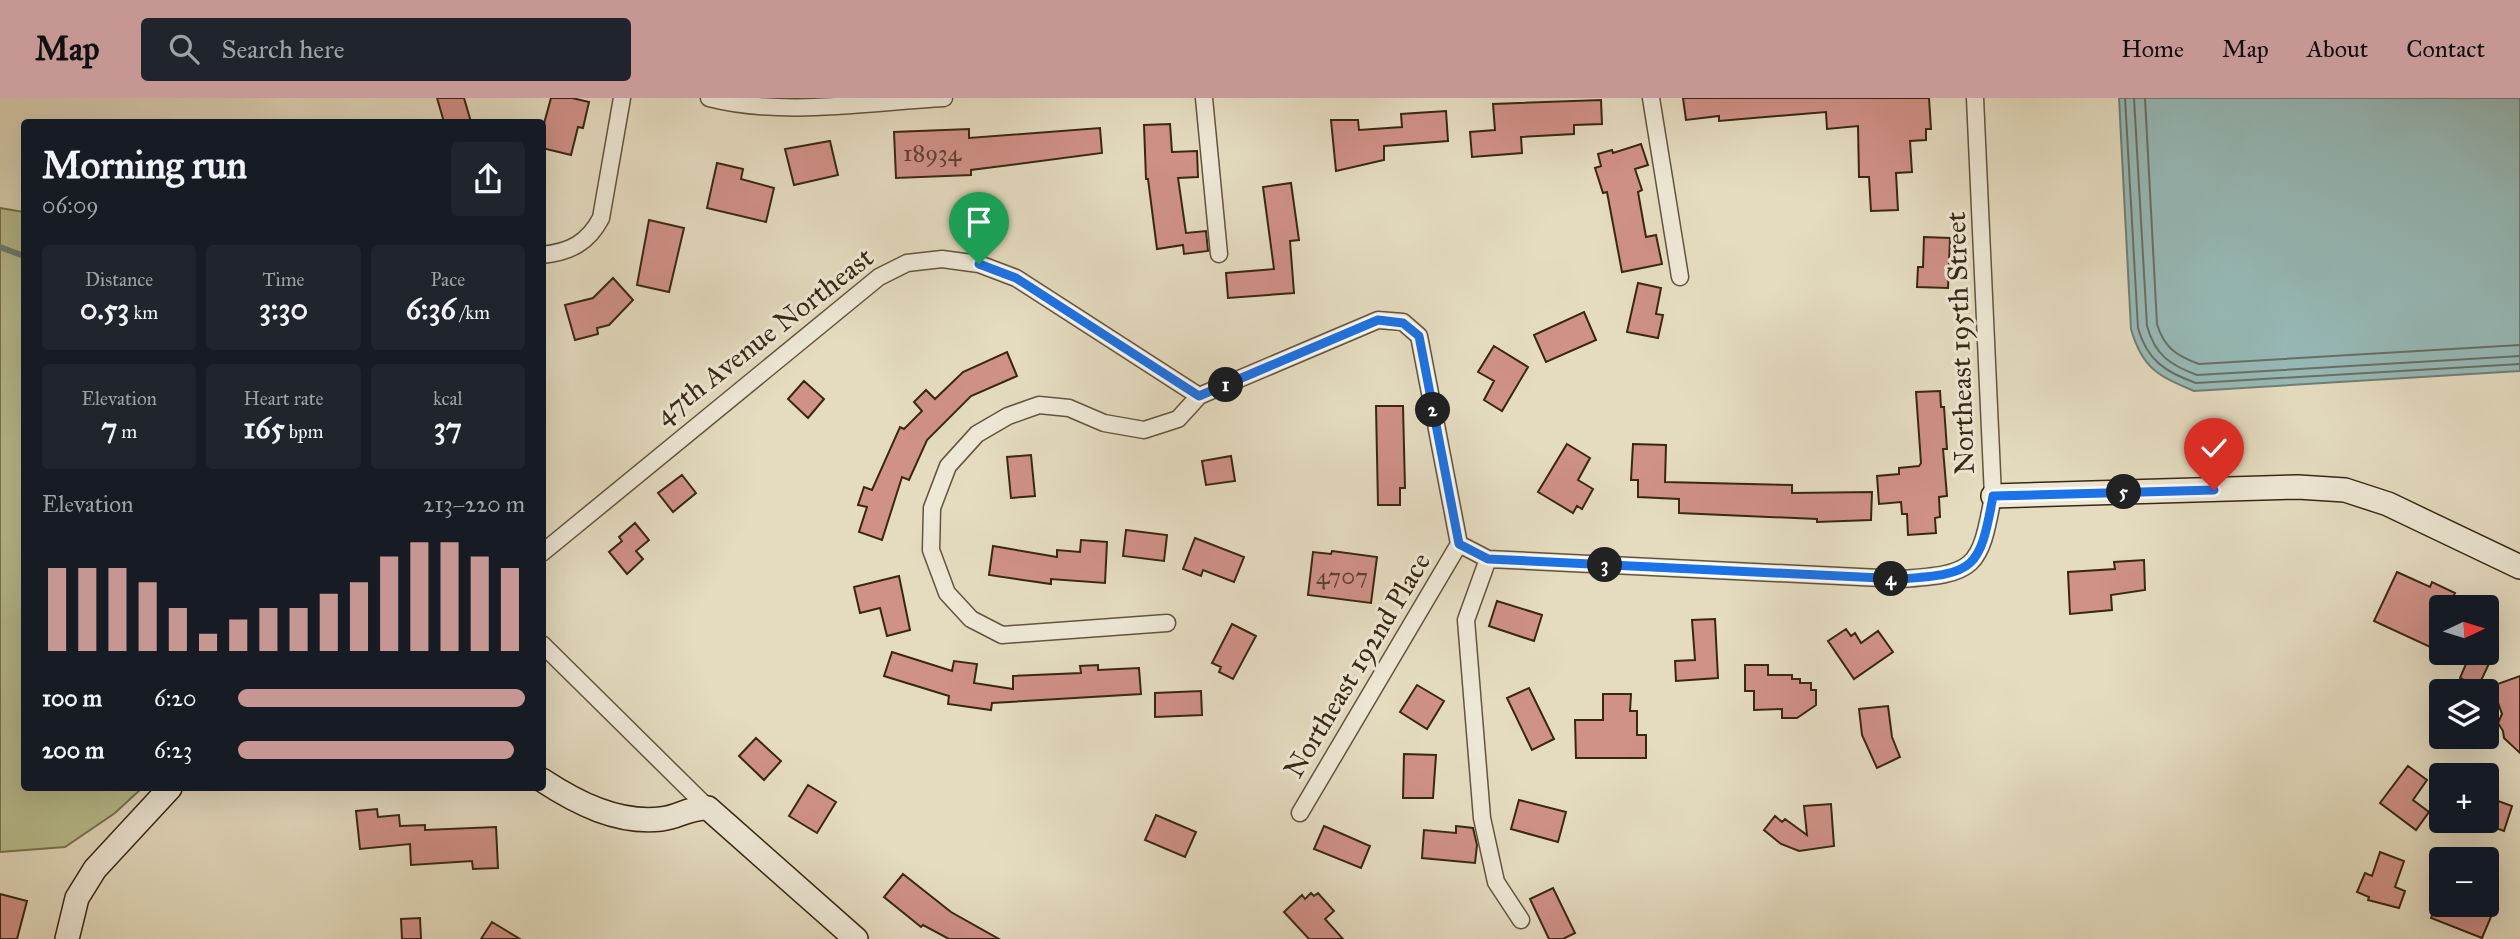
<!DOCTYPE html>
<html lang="en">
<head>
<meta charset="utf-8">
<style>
  body { margin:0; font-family:"IM FELL Great Primer",serif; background:#20242c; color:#f1f3f6; height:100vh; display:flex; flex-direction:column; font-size:26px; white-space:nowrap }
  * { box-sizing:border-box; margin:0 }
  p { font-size:23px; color:#9ea1a6 }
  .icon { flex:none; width:38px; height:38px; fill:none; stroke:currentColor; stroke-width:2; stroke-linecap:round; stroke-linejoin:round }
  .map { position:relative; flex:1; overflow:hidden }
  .drawer { position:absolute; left:21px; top:21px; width:525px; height:672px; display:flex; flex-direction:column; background:#171b24; border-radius:7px; box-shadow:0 7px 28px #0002 }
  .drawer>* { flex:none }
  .needle { width:46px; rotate:86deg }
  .buttons { position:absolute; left:2429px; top:497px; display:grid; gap:14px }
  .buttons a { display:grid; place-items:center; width:70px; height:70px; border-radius:7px; background:#171b24; box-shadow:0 7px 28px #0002; font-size:35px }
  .pin { position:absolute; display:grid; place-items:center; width:60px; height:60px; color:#fff; margin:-72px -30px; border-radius:50% 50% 50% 0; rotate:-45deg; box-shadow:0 0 7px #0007 }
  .pin .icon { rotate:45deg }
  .km { position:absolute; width:35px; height:35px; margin:-18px; border-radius:50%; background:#222; color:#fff; font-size:19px; line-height:35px; text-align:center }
  .round { display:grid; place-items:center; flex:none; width:74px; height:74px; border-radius:7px; background:#20242c }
  .overview { display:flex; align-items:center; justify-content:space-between; height:119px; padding:0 21px }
  h1 { font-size:38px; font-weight:800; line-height:52px }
  .stats { display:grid; grid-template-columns:repeat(3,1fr); gap:10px; height:119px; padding:7px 21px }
  .stats div { display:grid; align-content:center; border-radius:7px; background:#20242c; text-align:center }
  .stats b { font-size:30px; font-weight:800 }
  .stats small { font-size:19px; font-weight:400 }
  .stats p { font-size:19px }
  .chart { height:196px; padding:14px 21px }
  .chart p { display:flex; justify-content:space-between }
  .chart svg { width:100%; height:126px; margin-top:7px; stroke:#c59692; stroke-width:6 }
  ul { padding:0 21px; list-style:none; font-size:23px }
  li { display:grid; grid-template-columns:112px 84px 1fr; align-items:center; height:52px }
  li i { height:18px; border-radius:9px; background:#c59692 }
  header { display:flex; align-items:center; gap:42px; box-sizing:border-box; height:98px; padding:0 35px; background:#c59692; color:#111 }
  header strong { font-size:33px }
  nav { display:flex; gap:38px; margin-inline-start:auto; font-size:24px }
  .search { width:490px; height:63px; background:#20242c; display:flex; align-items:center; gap:18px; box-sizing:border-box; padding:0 24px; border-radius:7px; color:#9ea1a6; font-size:26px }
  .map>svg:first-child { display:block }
  .green { fill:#babf8f; stroke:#7a7350; stroke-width:2 }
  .water { fill:#97bab8; stroke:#717f76; stroke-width:2 }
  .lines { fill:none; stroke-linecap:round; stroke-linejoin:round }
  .shore { stroke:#687065; stroke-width:2 }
  .stream { stroke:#717f76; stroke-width:6 }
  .building { fill:#d09187; stroke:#392712; stroke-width:2 }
  .street-casing { stroke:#64543e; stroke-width:19 }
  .secondary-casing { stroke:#392712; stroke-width:26 }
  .street { stroke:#eee8d6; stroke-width:16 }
  .secondary { stroke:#eee8d6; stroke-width:23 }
  .route-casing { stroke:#fff; stroke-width:14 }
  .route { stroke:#1a73e8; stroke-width:9 }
  .labels { text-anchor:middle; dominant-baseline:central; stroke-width:6; stroke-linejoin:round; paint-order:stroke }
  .number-label { font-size:24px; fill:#5f422f }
  .street-label { font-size:28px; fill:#392712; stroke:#eee8d6 }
</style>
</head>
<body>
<header>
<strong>Map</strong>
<div class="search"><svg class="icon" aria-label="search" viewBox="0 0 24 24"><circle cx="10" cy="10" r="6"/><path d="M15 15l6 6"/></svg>Search here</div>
<nav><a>Home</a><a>Map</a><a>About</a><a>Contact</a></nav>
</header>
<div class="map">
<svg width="2520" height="841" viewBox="0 0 2520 841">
  <rect width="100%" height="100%" fill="#e5dcc0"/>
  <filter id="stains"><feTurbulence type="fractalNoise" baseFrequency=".00286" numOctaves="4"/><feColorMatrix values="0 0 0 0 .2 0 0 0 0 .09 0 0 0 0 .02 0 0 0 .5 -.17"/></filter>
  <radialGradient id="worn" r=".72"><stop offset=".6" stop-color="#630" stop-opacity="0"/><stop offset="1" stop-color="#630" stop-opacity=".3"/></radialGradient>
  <path class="green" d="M 0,110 L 24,114 L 24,690 L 142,690 L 115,715 L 65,749 L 0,754 Z"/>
  <path class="water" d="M 2119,0 L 2520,0 L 2520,273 L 2194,293 C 2158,278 2142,270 2131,231 Z"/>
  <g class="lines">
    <path class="shore" d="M 2125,0 L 2138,230 C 2147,262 2165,274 2196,285 L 2520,266
      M 2134,0 L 2147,228 C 2155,257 2170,267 2197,277 L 2520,258
      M 2145,0 L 2157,226 C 2164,250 2177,258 2199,266 L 2520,247"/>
    <path class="stream" d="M 0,149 L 24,158"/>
  </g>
  <path class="building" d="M 437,0 L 464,0 L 471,24 L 444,24 Z
    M 551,0 L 572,0 L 589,4 L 583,30 L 578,29 L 571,57 L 542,50 L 542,33 Z
    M 1683,0 L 1929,0 L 1931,31 L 1926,31 L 1926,42 L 1910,43 L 1912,74 L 1896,75 L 1898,112 L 1871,113 L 1869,79 L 1859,79 L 1858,28 L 1827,31 L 1826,14 L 1719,23 L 1719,18 L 1686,22 Z
    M 1601,2 L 1602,26 L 1574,27 L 1574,36 L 1521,39 L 1522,55 L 1472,59 L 1470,34 L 1495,32 L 1493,6 Z
    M 1446,13 L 1448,43 L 1384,48 L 1384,62 L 1336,73 L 1331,22 L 1358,22 L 1359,32 L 1402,29 L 1401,16 Z
    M 1170,26 L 1172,54 L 1197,53 L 1198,79 L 1178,80 L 1186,135 L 1206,133 L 1208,153 L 1184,156 L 1183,147 L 1157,151 L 1148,81 L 1146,81 L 1144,27 Z
    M 1100,30 L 1102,55 L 971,72 L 971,77 L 896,80 L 894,34 L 969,31 L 969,40 Z
    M 830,43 L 838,77 L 794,87 L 785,51 Z
    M 1641,46 L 1648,67 L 1635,71 L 1642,92 L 1638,94 L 1646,139 L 1656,137 L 1662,166 L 1622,174 L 1607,94 L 1603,95 L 1595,70 L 1601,68 L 1598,56 L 1612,52 L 1613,55 Z
    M 717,65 L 743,71 L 741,81 L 774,90 L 766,124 L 707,110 Z
    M 1291,85 L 1299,142 L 1290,143 L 1294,195 L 1228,200 L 1226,175 L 1274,171 L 1263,89 Z
    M 649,122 L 684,130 L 669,194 L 637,187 Z
    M 1924,139 L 1950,140 L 1948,190 L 1917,189 L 1918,169 L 1923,169 Z
    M 613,180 L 633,202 L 609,227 L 597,230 L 598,236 L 575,242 L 565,207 L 593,200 Z
    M 1638,185 L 1661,190 L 1656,216 L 1663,217 L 1658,240 L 1627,234 Z
    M 1584,214 L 1596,242 L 1546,264 L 1534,237 Z
    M 1494,248 L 1528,269 L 1502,313 L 1484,302 L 1494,283 L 1478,274 Z
    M 1007,254 L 1017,278 L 971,298 L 927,342 L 909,382 L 902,379 L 882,442 L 859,434 L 867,409 L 858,407 L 864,389 L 872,392 L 900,329 L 904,331 L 922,313 L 914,304 L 926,292 L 935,301 L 963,274 Z
    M 804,283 L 824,301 L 808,320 L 788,301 Z
    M 1940,293 L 1941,309 L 1944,309 L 1947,351 L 1943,351 L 1947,398 L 1939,399 L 1940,419 L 1935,420 L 1936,435 L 1908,437 L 1907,416 L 1902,416 L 1901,404 L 1879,406 L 1877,378 L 1899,376 L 1899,370 L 1919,368 L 1921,365 L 1916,294 Z
    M 1376,308 L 1403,308 L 1405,390 L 1400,390 L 1400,407 L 1378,407 Z
    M 1567,346 L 1590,360 L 1578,382 L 1593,391 L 1582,411 L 1577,408 L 1573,415 L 1538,394 Z
    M 1633,346 L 1666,347 L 1665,384 L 1792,387 L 1792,395 L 1872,394 L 1871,422 L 1817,424 L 1817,421 L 1679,415 L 1679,401 L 1638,399 L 1638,382 L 1631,382 Z
    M 1031,357 L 1035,398 L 1011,400 L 1007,359 Z
    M 1231,358 L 1235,383 L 1206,387 L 1202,363 Z
    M 682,377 L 696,395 L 673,414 L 658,395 Z
    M 635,425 L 649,442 L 636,453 L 643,461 L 627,476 L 609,454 L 622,443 L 619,439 Z
    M 1126,432 L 1167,437 L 1164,463 L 1123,458 Z
    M 1195,440 L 1244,459 L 1234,484 L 1203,472 L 1201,478 L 1183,471 Z
    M 1081,442 L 1107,444 L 1105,485 L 1051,481 L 1051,486 L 989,477 L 993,448 L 1057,459 L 1057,452 L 1080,454 Z
    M 1332,453 L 1377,459 L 1371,505 L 1308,497 L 1313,454 L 1331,456 Z
    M 2144,462 L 2145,492 L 2111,497 L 2112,512 L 2070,516 L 2068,474 L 2115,471 L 2114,464 Z
    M 2397,474 L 2430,489 L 2432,484 L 2455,495 L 2448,509 L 2441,509 L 2441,554 L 2374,523 Z
    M 899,478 L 910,532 L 887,538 L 880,510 L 860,515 L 854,489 Z
    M 1497,503 L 1542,517 L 1534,543 L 1489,528 Z
    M 1715,521 L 1718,580 L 1676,583 L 1675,563 L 1695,562 L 1692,522 Z
    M 1232,526 L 1256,538 L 1233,581 L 1219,574 L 1221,569 L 1212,565 Z
    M 1846,531 L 1851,538 L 1855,535 L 1861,545 L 1878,533 L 1893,554 L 1854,581 L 1828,543 Z
    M 892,554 L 952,573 L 954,563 L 977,566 L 974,585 L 1013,591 L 1013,578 L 1081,575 L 1080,568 L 1098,567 L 1098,572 L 1139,570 L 1141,596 L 992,605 L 991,612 L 948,606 L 949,598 L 884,578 Z
    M 2442,555 L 2494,555 L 2478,589 L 2460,580 L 2466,566 Z
    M 1745,567 L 1768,567 L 1768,577 L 1792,577 L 1792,581 L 1800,581 L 1800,585 L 1811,585 L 1811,592 L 1816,592 L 1816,607 L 1797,620 L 1782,620 L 1782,611 L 1754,612 L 1754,593 L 1745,593 Z
    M 2520,578 L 2520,655 L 2504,640 L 2503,633 L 2498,625 L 2502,616 L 2492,588 Z
    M 1417,587 L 1444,603 L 1427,631 L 1400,614 Z
    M 1529,590 L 1554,641 L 1532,652 L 1507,600 Z
    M 1201,593 L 1202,617 L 1155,619 L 1155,595 Z
    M 1603,596 L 1631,596 L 1630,613 L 1637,613 L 1637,637 L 1646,637 L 1646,660 L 1576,660 L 1575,622 L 1603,622 Z
    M 1888,608 L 1892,639 L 1900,659 L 1877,670 L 1862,637 L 1859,611 Z
    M 756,640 L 781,663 L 764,682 L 739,658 Z
    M 1404,656 L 1436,657 L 1433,700 L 1403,700 Z
    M 2408,668 L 2427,682 L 2413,702 L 2429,714 L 2416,732 L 2380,705 Z
    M 808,687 L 836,704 L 817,735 L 789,718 Z
    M 2487,699 L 2512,708 L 2504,733 L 2487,727 Z
    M 1519,702 L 1566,714 L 1558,744 L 1511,731 Z
    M 1831,706 L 1834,748 L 1799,753 L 1781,746 L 1764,732 L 1775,718 L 1782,724 L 1785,721 L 1807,737 L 1804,708 Z
    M 377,711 L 378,719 L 399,717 L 400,728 L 425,727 L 425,732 L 496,729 L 498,770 L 473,771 L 472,763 L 411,767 L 410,746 L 360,751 L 356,713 Z
    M 1156,717 L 1196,734 L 1185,759 L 1145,742 Z
    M 1324,728 L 1370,748 L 1361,770 L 1314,751 Z
    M 1456,728 L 1473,730 L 1477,747 L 1475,765 L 1422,760 L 1424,732 L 1456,735 Z
    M 2380,754 L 2404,763 L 2395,789 L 2405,793 L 2399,810 L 2368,802 L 2369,799 L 2357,794 L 2365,775 L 2372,778 Z
    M 903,776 L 951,814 L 999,841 L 949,841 L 923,827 L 921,829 L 884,799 Z
    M 1553,790 L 1575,835 L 1563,841 L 1549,841 L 1530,801 Z
    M 1311,795 L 1314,798 L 1318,795 L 1334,813 L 1325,821 L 1343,841 L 1309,841 L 1284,814 L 1302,797 L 1305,801 Z
    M 0,796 L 27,803 L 17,841 L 0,841 Z
    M 2436,807 L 2496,807 L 2482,840 L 2431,820 Z
    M 420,820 L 421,841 L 402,841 L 401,821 Z
    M 492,824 L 520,841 L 481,841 Z"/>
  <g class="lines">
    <defs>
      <path id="street" d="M 709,0 C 782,19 869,4 944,0
        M 1204,0 L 1219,156
        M 1651,0 L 1680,179
        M 542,157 C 570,154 588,145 601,120 L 622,0
        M 1459,446 L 1488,461 L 1901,481 C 1975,476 1980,471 1993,398 L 1975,0
        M 542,455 L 879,179 L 907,165 L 942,161 L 979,166 L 1016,180 L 1199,298 L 1378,222 L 1403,224 L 1419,238 L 1459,446
        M 1488,461 L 1466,522 L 1482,720 L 1496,784 L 1521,822
        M 1167,525 L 1002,537 L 971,521 L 947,495 L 931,452 L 932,410 L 948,368 L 977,336 L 1008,318 L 1039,307 L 1069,310 L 1104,325 L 1144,332 L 1178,321 L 1199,298
        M 542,546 L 708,710
        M 1300,715 L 1459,446"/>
      <path id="secondary" d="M 1993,398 L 2298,389 L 2345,392 L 2388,406 L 2520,469
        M 542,682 C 577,705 618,726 661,721 C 680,719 686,710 708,710 L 856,841
        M 67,841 L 77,800 L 95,771 L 170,690"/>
    </defs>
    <use href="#street" class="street-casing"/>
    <use href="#secondary" class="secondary-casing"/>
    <use href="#street" class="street"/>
    <use href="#secondary" class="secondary"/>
  </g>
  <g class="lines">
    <defs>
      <path id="route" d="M 979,166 L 1016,180 L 1199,298 L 1378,222 L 1403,225 L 1419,238 L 1459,446 L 1488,461 L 1901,481 C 1975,476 1980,471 1993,398 L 2214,392"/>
    </defs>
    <use href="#route" class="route-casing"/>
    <use href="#route" class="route"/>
  </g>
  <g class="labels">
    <g class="number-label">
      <text x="932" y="55">18934</text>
      <text x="1342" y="478">4707</text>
    </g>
    <g class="street-label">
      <text transform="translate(764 238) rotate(-38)">47th Avenue Northeast</text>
      <text transform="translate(1960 245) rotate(-92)">Northeast 195th Street</text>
      <text transform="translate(1357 567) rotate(-59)">Northeast 192nd Place</text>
    </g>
  </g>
  <rect width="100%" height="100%" filter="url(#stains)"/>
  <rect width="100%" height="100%" fill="url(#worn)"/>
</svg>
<div class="buttons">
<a><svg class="needle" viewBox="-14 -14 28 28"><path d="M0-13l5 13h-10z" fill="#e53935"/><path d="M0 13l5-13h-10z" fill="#9ea1a6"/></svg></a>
<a><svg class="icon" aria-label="layers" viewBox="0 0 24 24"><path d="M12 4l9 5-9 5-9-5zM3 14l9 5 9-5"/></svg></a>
<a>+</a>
<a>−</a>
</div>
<div class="pin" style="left:979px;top:166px;background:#1e9e55"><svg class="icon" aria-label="arrive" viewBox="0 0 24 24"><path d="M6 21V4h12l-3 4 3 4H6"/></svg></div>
<div class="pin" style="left:2214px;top:392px;background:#d93025"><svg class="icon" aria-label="check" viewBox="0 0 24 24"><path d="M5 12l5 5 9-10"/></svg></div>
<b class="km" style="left:1226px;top:287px">1</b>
<b class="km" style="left:1433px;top:312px">2</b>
<b class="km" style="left:1605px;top:467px">3</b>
<b class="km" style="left:1891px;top:481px">4</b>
<b class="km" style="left:2124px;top:394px">5</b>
<section class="drawer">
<div class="overview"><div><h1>Morning run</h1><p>06:09</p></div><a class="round"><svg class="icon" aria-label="share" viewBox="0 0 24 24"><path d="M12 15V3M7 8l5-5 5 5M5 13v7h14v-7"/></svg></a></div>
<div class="stats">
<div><p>Distance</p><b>0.53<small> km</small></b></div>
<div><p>Time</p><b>3:30</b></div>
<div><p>Pace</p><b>6:36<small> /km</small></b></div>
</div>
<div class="stats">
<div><p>Elevation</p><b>7<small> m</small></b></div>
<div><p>Heart rate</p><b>165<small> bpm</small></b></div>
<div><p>kcal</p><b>37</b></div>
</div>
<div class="chart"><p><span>Elevation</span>213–220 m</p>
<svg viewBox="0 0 160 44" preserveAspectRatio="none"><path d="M5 44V15M15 44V15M25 44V15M35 44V20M45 44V29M55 44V38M65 44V33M75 44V29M85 44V29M95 44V24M105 44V20M115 44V11M125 44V6M135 44V6M145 44V11M155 44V15"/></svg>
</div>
<ul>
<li><b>100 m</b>6:20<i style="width:100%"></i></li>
<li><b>200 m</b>6:23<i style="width:96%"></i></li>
</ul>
</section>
</div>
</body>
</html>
